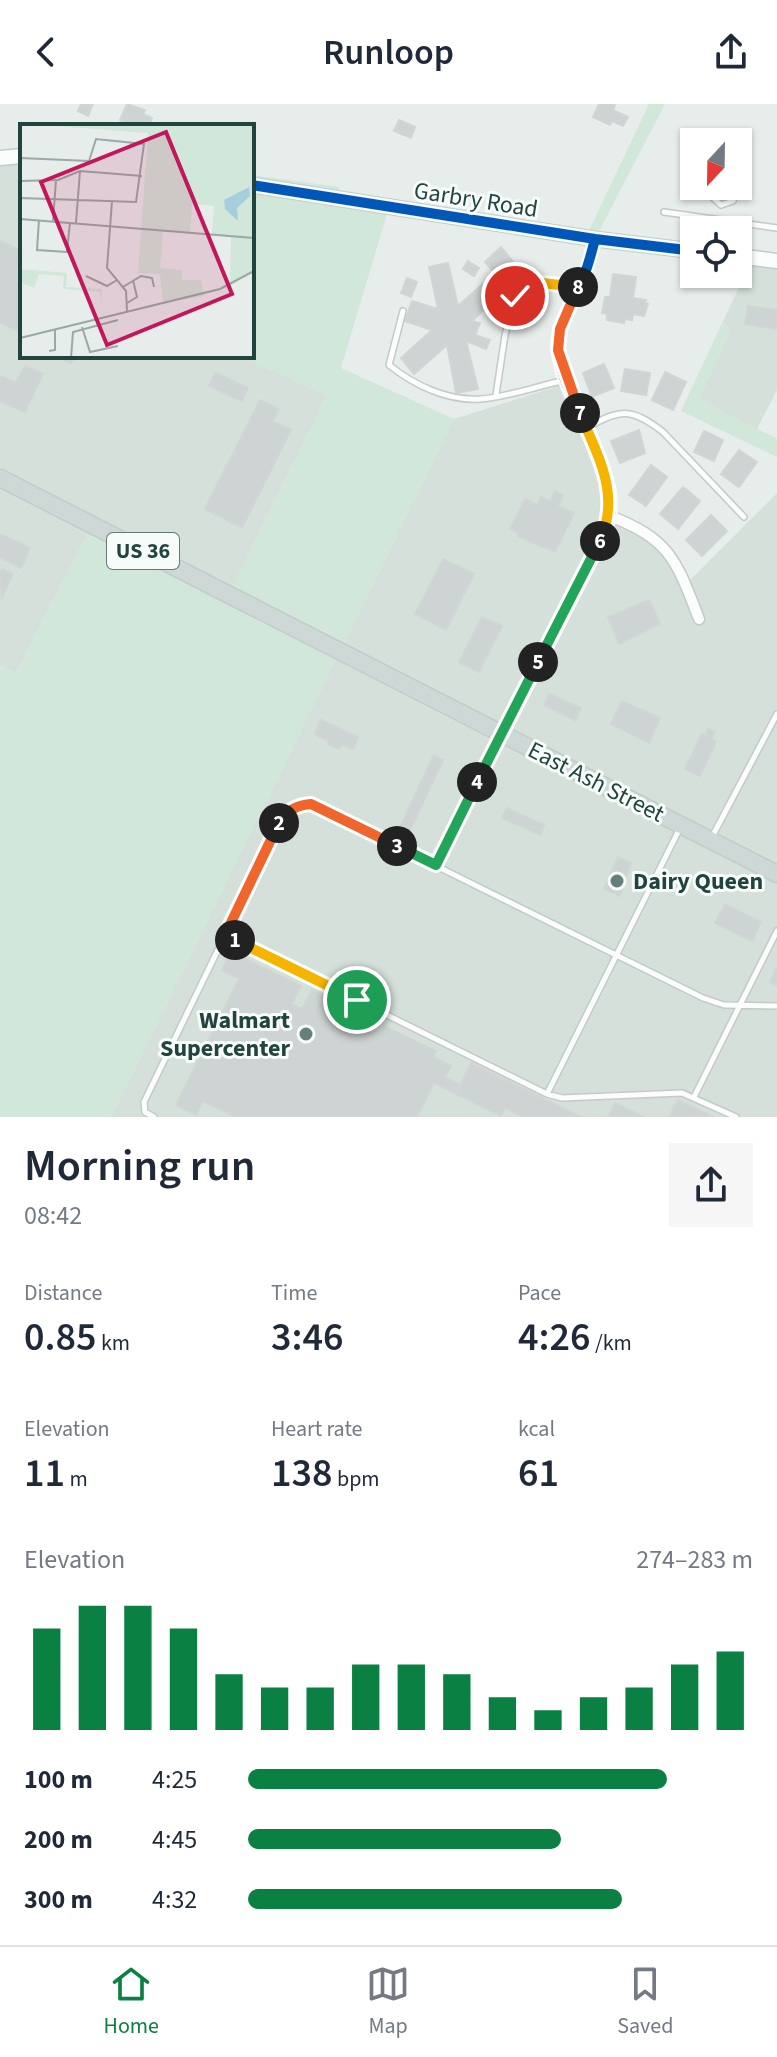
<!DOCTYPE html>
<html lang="en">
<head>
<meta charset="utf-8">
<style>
  body { margin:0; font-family:"Source Sans 3",sans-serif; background:#f6f6f7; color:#1f2937; height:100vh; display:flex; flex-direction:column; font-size:30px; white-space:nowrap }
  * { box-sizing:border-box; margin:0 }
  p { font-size:26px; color:#747a83 }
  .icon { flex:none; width:44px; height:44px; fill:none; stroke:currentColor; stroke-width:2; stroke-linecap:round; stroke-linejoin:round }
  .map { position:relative; height:1013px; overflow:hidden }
  .details { display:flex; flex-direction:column; background:#fff; flex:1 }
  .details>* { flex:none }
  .needle { width:52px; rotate:202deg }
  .controls { position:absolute; left:680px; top:24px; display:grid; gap:16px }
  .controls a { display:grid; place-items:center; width:72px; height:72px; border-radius:0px; background:#fff; box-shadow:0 2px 6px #0004; font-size:40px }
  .pin { position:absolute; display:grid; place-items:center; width:68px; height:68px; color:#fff; margin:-34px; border:4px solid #fff; border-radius:50%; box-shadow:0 2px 8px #0007 }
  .km { position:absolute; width:40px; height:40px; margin:-20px; border-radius:50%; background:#222; color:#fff; font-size:22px; line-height:40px; text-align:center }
  .round { display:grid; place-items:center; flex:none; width:84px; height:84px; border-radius:0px; background:#f6f6f7 }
  .head { display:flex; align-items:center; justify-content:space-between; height:136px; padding:0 24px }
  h1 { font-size:44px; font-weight:600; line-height:60px }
  .figures { display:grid; grid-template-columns:repeat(3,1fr); gap:12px; height:136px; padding:8px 24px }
  .figures div { display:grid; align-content:center }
  .figures b { font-size:40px; font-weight:600 }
  .figures small { font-size:22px; font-weight:400 }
  .figures p { font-size:22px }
  .chart { height:224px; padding:16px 24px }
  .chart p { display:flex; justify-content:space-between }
  .chart svg { width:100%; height:144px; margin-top:8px; stroke:#0b8043; stroke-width:6 }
  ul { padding:0 24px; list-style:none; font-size:26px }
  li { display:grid; grid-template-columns:128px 96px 1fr; align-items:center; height:60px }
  li i { height:20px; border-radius:10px; background:#0b8043 }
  header { display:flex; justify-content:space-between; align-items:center; height:104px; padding:0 24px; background:#fff; font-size:36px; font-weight:600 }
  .tabs { display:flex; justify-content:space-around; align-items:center; height:112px; border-top:2px solid #e0e1e3; background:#fff; font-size:22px; color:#747a83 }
  .tabs a { display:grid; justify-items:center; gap:4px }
  .tabs .selected { color:#0b8043 }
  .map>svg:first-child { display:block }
  .built { fill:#d5e0db }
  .green { fill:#d0e7d9 }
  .building { fill:#ced4d3; stroke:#d0d6d4; stroke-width:2 }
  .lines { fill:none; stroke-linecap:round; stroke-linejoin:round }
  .lane-casing { stroke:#c4cac8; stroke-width:8 }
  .street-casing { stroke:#c4cac8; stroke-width:13 }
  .secondary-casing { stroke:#c3cbc9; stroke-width:17 }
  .primary-casing { stroke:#c2ccca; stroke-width:19 }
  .lane { stroke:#fbfcfc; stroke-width:5 }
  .street { stroke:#fbfcfc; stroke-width:10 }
  .secondary { stroke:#fbfcfc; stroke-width:14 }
  .primary { stroke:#ced8d6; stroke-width:16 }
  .cycleway-casing { stroke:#f7fbf9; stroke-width:15 }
  .cycleway { stroke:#0057b8; stroke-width:10 }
  .split-1-casing { stroke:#fff; stroke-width:16 }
  .split-2-casing { stroke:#fff; stroke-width:16 }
  .split-3-casing { stroke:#fff; stroke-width:16 }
  .split-4-casing { stroke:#fff; stroke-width:16 }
  .split-5-casing { stroke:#fff; stroke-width:16 }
  .split-6-casing { stroke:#fff; stroke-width:16 }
  .split-7-casing { stroke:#fff; stroke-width:16 }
  .split-8-casing { stroke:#fff; stroke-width:16 }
  .split-9-casing { stroke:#fff; stroke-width:16 }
  .split-1 { stroke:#f5b400; stroke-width:10 }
  .split-2 { stroke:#f0652b; stroke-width:10 }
  .split-3 { stroke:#f0652b; stroke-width:10 }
  .split-4 { stroke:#22a559; stroke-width:10 }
  .split-5 { stroke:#22a559; stroke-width:10 }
  .split-6 { stroke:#22a559; stroke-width:10 }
  .split-7 { stroke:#f5b400; stroke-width:10 }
  .split-8 { stroke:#f0652b; stroke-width:10 }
  .split-9 { stroke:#f5b400; stroke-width:10 }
  .poi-dot { fill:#677f7b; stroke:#f7fbf9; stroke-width:3 }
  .labels { text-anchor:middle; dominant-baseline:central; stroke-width:6; stroke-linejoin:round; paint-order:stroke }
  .shield { fill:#f7fbf9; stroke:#627b77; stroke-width:2 }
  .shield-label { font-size:22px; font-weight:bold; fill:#22443f }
  .street-label { font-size:24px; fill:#22443f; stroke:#f7fbf9 }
  .poi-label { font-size:24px; font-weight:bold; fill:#22443f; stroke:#f7fbf9; text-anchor:start }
  .inset-road { fill:none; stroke:#98a9a6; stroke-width:2 }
  .view { fill:#c2185b; fill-opacity:0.15; stroke:#c2185b; stroke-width:4 }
  .inset-edge { fill:none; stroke:#22443f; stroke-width:4 }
</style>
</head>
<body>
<header><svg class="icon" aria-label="back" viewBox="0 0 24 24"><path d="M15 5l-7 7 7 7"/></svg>Runloop<svg class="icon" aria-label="share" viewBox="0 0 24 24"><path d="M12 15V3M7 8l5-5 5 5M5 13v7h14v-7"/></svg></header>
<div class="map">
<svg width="777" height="1013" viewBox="0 0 777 1013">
  <rect width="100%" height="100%" fill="#e7edeb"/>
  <path class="built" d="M 22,52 L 22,252 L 240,252 L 327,291 L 229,490 L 92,421 L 16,569 L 0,562 L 0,54 Z
    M 753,154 L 777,157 L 777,286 L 757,325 L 699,295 L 730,227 L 723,217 Z
    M 568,279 L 594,339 L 610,412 L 655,433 L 686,480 L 777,389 L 777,1013 L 111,1013 L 454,315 Z"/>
  <path class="green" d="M 649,0 L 665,0 L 595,135 L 586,133 Z
    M 252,71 L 339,83 L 337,94 L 389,103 L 341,264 L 454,315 L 111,1013 L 0,1013 L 0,562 L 16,569 L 92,421 L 229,490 L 327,291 L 240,252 L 252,252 Z
    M 723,217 L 730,227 L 699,295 L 777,335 L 777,353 L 681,307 Z"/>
  <path class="building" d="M 81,0 L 93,0 L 88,12 L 78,7 Z
    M 127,0 L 145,6 L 143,10 L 152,14 L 149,22 L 139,18 L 138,22 L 134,22 L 120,16 Z
    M 599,0 L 612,0 L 615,1 L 613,6 L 628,13 L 623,22 L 612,17 L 610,21 L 593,13 Z
    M 399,16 L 415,23 L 411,34 L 394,27 Z
    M 0,137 L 22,147 L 22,229 L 0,219 Z
    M 501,143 L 519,165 L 504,178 L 509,182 L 472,217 L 480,219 L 475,231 L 490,236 L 486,245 L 466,237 L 478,285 L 456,289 L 447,241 L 414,270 L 401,254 L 432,226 L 405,217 L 412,197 L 438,205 L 429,163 L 448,159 L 458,202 L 495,169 L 485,158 Z
    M 468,157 L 479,164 L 474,172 L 463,165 Z
    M 613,170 L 636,173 L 633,194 L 646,196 L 645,199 L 648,200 L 644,212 L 633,210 L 632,216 L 625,215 L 624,219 L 607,216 L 607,210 L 602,209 L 605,193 L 610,193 Z
    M 407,174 L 417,178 L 411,193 L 401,189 Z
    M 748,202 L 777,206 L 776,225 L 745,220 Z
    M 55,252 L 75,252 L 71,259 Z
    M 604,260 L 614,284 L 592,293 L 583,269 Z
    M 25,262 L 43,270 L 25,308 L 0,297 L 0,272 L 16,279 Z
    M 625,265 L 650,269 L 646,291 L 621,287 Z
    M 665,268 L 686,278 L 673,306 L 652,296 Z
    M 215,269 L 248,284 L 242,297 L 209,282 Z
    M 260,296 L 279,305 L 273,317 L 291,326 L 242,424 L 205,405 Z
    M 639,326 L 645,349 L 620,359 L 611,337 Z
    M 704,327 L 723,336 L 714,357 L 694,348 Z
    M 739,346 L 757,358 L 739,383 L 721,370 Z
    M 651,361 L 667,373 L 646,402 L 629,391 Z
    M 683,383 L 700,397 L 678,425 L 660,410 Z
    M 555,387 L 563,391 L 558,402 L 574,409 L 555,448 L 518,432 L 519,430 L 510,425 L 525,395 L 537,401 L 541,393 L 550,397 Z
    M 711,411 L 727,427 L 702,452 L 686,436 Z
    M 0,430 L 30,444 L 21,464 L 0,453 Z
    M 443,455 L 474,470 L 446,526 L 415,510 Z
    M 2,465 L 13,470 L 2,493 L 0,469 Z
    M 649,496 L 660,520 L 619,540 L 608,513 Z
    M 482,513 L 502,522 L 479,568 L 459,558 Z
    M 549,590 L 581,604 L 575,616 L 544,601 Z
    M 622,597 L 660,614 L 649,639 L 611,620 Z
    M 321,616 L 358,633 L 353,645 L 342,640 L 339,645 L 328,640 L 329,637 L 315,630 Z
    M 708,625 L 714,628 L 711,635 L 716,638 L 700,672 L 685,665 L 702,630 L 705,632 Z
    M 434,651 L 443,656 L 410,726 L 401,721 Z
    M 507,704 L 544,721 L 540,731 L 502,714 Z
    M 618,753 L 631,759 L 620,792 L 604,785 Z
    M 725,800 L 761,818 L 752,837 L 715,819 Z
    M 231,848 L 301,882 L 292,900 L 302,905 L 312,886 L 348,904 L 345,910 L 381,928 L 384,922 L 436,947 L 433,953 L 451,962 L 445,973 L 460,981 L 456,990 L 434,979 L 417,1013 L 236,1013 L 203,997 L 196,1011 L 176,1001 L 239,875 L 222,866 Z
    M 777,863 L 777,881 L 770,878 Z
    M 471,959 L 581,1013 L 524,1013 L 505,1004 L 501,1012 L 456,990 Z
    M 678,996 L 713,1013 L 669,1013 Z
    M 615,999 L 643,1013 L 608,1013 Z"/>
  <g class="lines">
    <defs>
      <path id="lane" d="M 710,82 L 711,92 L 721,101
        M 721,101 L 733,97 L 736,88 L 735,82
        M 664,108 L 777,124
        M 403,207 L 389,261 C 414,281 447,297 480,295 C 504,294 541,281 566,276
        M 496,291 L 505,231 L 515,192 L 533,178 L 579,183
        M 587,324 C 620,304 632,304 663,328 L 744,413
        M 712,733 L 777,610
        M 436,761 L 501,631
        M 225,831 L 547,990 L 562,994 L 682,989 L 736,1013
        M 547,990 L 679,726
        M 694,993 L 777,827
        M 154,1013 L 145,1008 L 144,998 L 281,716 L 292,705 L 301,700 L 311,700 L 703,894 L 724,901 L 777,902"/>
      <path id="street" d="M 610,412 C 671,436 676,456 699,515
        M 502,630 L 602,434 C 604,427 609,419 610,411 C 617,360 562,295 558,246 C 556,221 571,203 580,182 C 587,167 591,151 595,135"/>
      <path id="secondary" d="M 0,54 L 22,52
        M 252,81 L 595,135 L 694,147
        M 738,152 L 777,157"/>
      <path id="primary" d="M 0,374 L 777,770"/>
    </defs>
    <use href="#lane" class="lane-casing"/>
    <use href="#street" class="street-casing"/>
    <use href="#secondary" class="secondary-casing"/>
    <use href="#primary" class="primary-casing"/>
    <use href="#lane" class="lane"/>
    <use href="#street" class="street"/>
    <use href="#secondary" class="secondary"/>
    <use href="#primary" class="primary"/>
    <defs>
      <path id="cycleway" d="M 252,81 L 595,135 L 694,147
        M 502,630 L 602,434 C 604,427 609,419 610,411 C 617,360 562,295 558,246 C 556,221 571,203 580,182 C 587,167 591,151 595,135"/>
    </defs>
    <use href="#cycleway" class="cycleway-casing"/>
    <use href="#cycleway" class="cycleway"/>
  </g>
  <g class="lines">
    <defs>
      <path id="split-1" d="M 235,836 L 357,896"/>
      <path id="split-2" d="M 235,836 L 225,831 L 279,719"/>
      <path id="split-3" d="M 279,719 C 287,707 296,701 311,700 L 397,742"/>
      <path id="split-4" d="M 397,742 L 436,761 L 477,678"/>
      <path id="split-5" d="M 477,678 L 538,558"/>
      <path id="split-6" d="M 538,558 L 600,437"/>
      <path id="split-7" d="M 580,309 C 598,353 621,390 600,437"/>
      <path id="split-8" d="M 578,183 L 560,225 L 558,246 L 580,309"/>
      <path id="split-9" d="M 515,192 L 533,178 L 578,183"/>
    </defs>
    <use href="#split-1" class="split-1-casing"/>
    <use href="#split-2" class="split-2-casing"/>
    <use href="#split-3" class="split-3-casing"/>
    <use href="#split-4" class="split-4-casing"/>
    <use href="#split-5" class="split-5-casing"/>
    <use href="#split-6" class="split-6-casing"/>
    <use href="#split-7" class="split-7-casing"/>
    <use href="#split-8" class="split-8-casing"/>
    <use href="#split-9" class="split-9-casing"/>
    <use href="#split-1" class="split-1"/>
    <use href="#split-2" class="split-2"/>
    <use href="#split-3" class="split-3"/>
    <use href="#split-4" class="split-4"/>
    <use href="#split-5" class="split-5"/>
    <use href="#split-6" class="split-6"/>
    <use href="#split-7" class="split-7"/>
    <use href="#split-8" class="split-8"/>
    <use href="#split-9" class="split-9"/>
  </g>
  <g class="poi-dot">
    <circle cx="617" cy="777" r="8"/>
    <circle cx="306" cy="930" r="8"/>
  </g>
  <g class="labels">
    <rect class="shield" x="107" y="429" width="72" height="36" rx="6"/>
    <g class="shield-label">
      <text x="143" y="447">US 36</text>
    </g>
    <g class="street-label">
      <text transform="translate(476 96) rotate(9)">Garbry Road</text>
      <text transform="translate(596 678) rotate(27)">East Ash Street</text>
    </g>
    <g class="poi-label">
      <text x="633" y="777">Dairy Queen</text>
      <text x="290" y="916" text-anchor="end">Walmart<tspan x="290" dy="28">Supercenter</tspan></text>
    </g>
  </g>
  <g transform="translate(20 20)">
    <rect width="234" height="234" fill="#e7edeb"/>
    <path d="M 9,0 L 234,0 L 234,147 L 205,165 L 210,160 L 211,113 L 192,111 L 194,82 L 172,80 L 170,109 L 143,107 L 140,144 L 162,146 L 162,156 L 181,156 L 184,172 L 143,179 L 140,150 L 118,149 L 128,9 ZM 0,145 L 47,149 L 46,163 L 82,165 L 82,182 L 80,168 L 43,165 L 44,152 L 19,150 L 14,164 L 0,158 Z" fill="#d0e7d9"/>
    <path d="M 229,63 L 230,72 L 217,84 L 218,97 L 205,85 L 204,76 Z" fill="#a6cfde"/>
    <path class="inset-road" d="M 0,34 L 69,37 L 76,15 L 124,20 L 116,78 L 0,74M 0,57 L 38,56 L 60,47 L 122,52M 92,77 L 87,144 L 106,167 L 107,187M 0,95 L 234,114M 19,96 L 17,126 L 47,128 L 50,98M 33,97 L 36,56M 56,99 L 60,47M 66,152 L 87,162 L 97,156M 103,163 L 121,152 L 132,154 L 134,163M 107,179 L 117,173 L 113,156M 62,203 L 70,228 L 98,222M 0,214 L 200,165 L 234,147M 29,227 L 35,226 L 35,206M 51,234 L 53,208 L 98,196"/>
    <path class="view" d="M 146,8 L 212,170 L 87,221 L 21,58 Z"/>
    <rect width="234" height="234" class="inset-edge"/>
  </g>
</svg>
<div class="controls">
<a><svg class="needle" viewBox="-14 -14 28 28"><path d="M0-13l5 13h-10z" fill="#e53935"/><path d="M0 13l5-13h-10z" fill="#747a83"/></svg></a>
<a><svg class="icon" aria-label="locate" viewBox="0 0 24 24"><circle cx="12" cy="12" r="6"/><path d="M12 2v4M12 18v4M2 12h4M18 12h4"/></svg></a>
</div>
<div class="pin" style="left:357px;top:896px;background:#1e9e55"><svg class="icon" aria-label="arrive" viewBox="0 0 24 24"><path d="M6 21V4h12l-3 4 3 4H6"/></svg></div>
<div class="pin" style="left:515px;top:192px;background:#d93025"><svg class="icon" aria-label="check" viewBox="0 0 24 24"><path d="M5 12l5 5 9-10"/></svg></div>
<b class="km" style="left:235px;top:836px">1</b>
<b class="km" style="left:279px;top:719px">2</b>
<b class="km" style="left:397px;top:742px">3</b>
<b class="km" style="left:477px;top:678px">4</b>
<b class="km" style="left:538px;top:558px">5</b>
<b class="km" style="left:600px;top:437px">6</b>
<b class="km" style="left:580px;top:309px">7</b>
<b class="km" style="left:578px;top:183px">8</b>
</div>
<section class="details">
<div class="head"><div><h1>Morning run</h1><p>08:42</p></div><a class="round"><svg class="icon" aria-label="share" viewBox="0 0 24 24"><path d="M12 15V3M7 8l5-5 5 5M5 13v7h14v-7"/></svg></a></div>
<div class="figures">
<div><p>Distance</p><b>0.85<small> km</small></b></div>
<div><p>Time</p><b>3:46</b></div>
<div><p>Pace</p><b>4:26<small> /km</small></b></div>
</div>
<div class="figures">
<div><p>Elevation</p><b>11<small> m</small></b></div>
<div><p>Heart rate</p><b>138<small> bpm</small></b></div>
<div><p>kcal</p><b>61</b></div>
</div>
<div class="chart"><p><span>Elevation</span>274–283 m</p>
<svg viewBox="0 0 160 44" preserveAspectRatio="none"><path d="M5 44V13M15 44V6M25 44V6M35 44V13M45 44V27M55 44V31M65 44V31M75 44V24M85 44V24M95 44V27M105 44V34M115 44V38M125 44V34M135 44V31M145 44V24M155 44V20"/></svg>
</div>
<ul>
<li><b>100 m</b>4:25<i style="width:83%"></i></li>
<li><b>200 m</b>4:45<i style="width:62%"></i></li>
<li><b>300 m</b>4:32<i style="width:74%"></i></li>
</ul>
</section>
<nav class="tabs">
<a class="selected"><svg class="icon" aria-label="home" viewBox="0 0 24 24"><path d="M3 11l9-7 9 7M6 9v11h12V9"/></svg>Home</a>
<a><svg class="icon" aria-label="map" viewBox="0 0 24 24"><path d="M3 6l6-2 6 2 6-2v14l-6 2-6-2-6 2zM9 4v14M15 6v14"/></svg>Map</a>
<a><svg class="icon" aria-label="saved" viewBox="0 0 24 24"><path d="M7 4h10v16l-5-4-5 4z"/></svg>Saved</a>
</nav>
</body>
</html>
